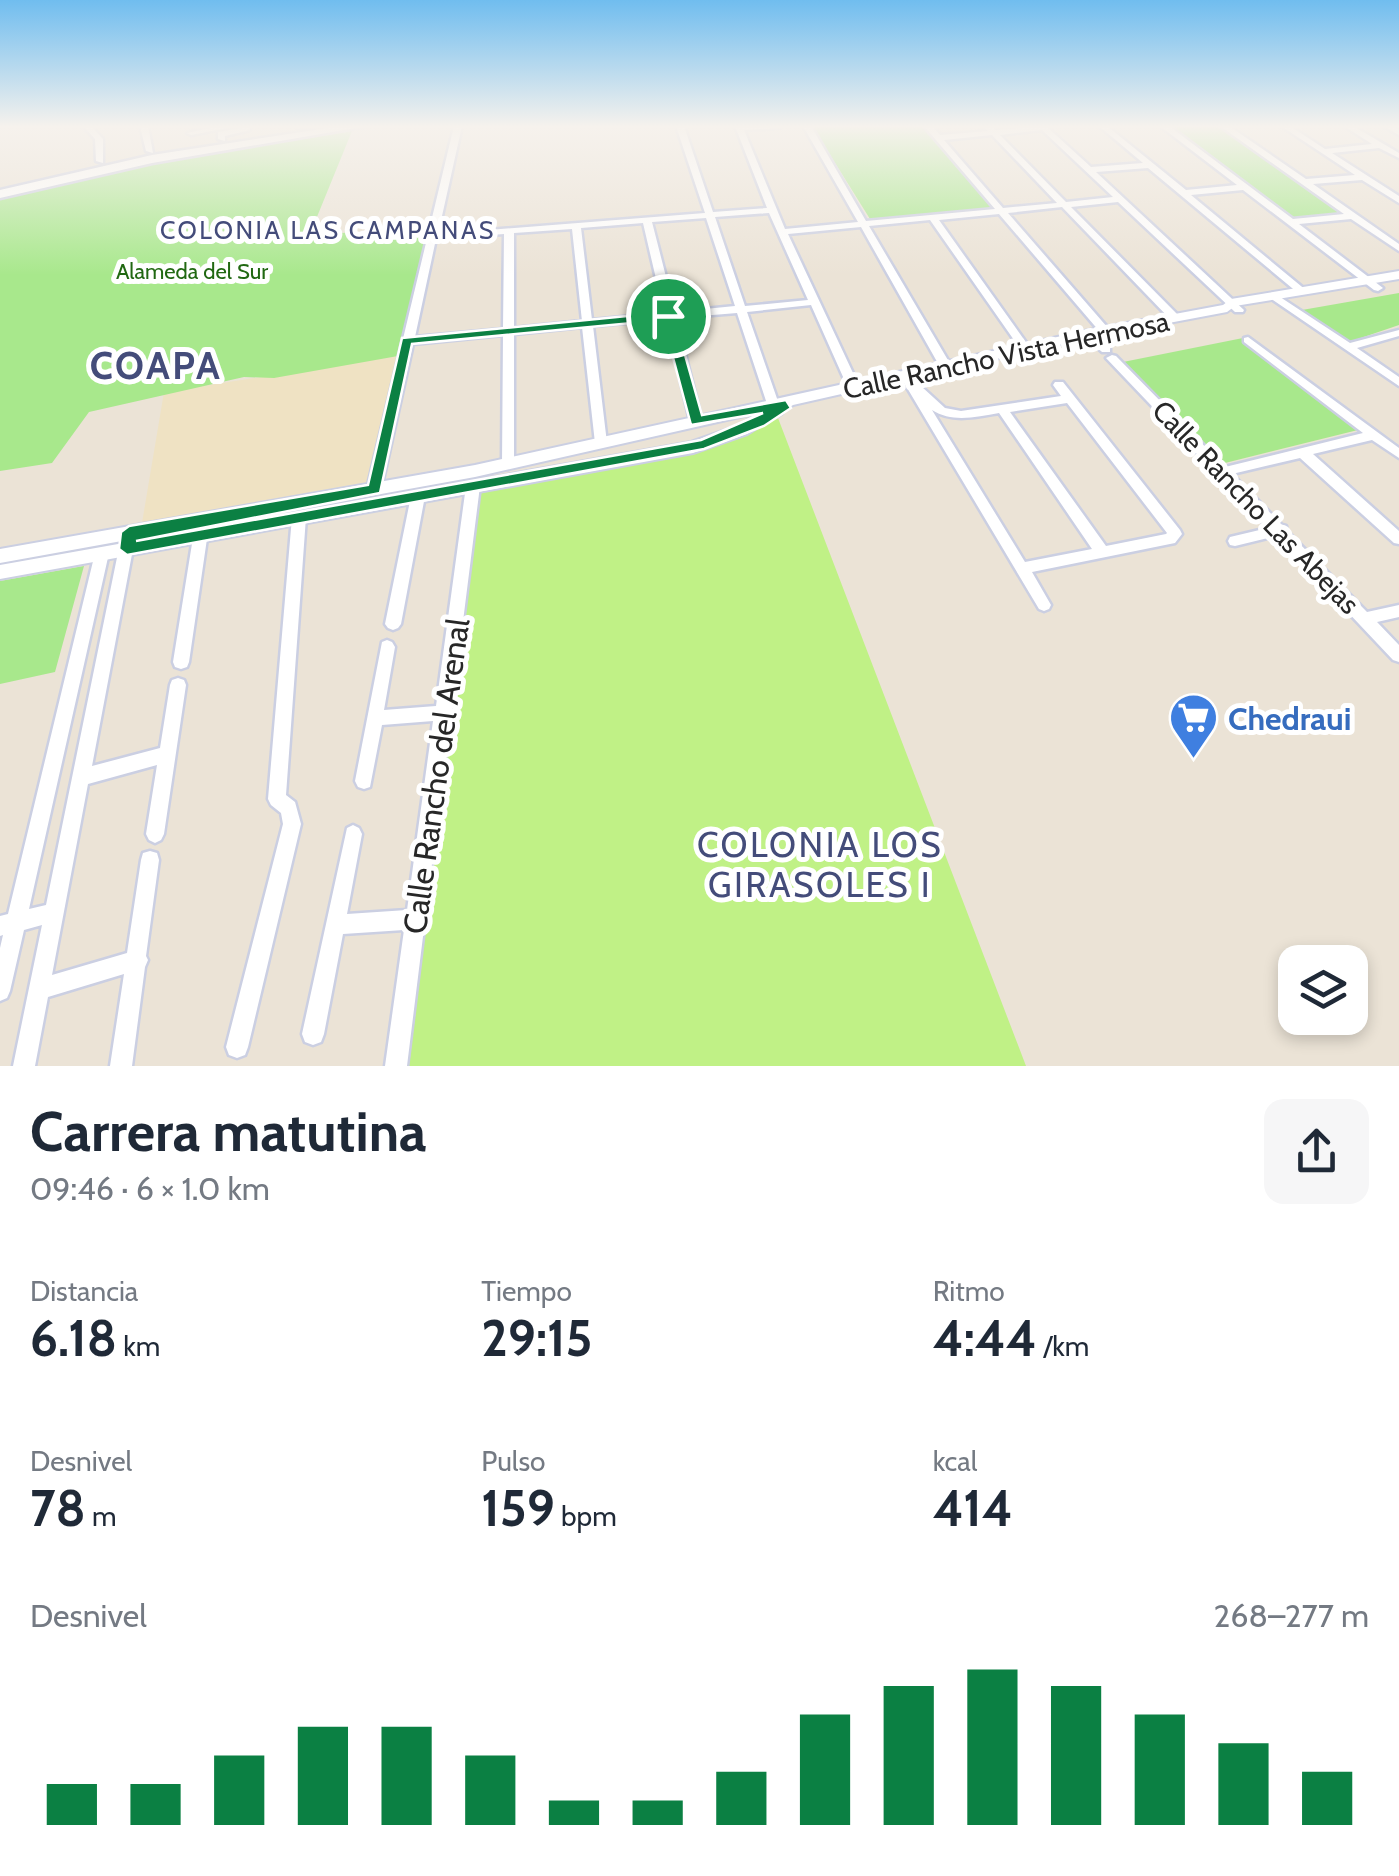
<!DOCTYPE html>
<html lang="es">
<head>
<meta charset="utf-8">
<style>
  body { margin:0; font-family:Cabin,sans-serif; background:#f6f6f7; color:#1f2937; height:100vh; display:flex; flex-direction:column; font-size:38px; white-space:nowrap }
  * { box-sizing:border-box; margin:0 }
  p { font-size:32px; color:#747a83 }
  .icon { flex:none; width:55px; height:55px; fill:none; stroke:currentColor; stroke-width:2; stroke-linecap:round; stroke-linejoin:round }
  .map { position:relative; height:1066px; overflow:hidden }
  .drawer { display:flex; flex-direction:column; background:#fff; flex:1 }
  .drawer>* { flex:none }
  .controls { position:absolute; left:1278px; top:945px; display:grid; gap:20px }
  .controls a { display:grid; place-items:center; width:90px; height:90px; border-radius:20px; background:#fff; box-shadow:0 5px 15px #0003; font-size:50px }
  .pin { position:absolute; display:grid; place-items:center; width:85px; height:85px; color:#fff; margin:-42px; border:5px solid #fff; border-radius:50%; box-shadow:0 2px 10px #0007 }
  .round { display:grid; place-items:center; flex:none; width:105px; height:105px; border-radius:20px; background:#f6f6f7 }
  .head { display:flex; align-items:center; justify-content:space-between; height:170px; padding:0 30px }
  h1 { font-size:55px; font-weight:700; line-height:75px }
  .metrics { display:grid; grid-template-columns:repeat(3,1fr); gap:15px; height:170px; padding:10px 30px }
  .metrics div { display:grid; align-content:center }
  .metrics b { font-size:50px; font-weight:700 }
  .metrics small { font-size:28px; font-weight:400 }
  .metrics p { font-size:28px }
  .chart { height:280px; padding:20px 30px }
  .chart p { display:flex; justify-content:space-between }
  .chart svg { width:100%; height:180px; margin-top:10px; stroke:#0b8043; stroke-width:6 }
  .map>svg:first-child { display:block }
  .education { fill:#efe2c3 }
  .green { fill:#a8e88c }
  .pitch { fill:#c0f186 }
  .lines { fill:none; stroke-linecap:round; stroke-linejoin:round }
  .minor-casing { stroke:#cbcfe2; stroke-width:5 }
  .tertiary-casing { stroke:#cbcfe2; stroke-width:4 }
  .secondary-casing { stroke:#cbcfe2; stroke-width:5 }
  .minor { fill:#fff; fill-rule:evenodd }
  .tertiary { fill:#fff; fill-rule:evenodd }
  .secondary { fill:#fff; fill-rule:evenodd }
  .route { fill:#0b8043; stroke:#fff; stroke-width:2.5; fill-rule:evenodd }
  .labels { text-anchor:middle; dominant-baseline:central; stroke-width:10; stroke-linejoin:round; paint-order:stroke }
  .far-park-label { font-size:22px; fill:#216812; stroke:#fff }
  .far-neighbourhood-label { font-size:25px; letter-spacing:2.5px; fill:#444c7a; stroke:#fff }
  .street-label { font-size:28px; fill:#272727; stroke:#fff }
  .near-shop-label { font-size:32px; font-weight:bold; fill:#366cbe; stroke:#fff; text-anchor:start }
  .near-street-label { font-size:32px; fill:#272727; stroke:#fff }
  .near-neighbourhood-label { font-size:35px; letter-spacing:2.5px; fill:#444c7a; stroke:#fff }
  .district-label { font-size:38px; font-weight:bold; letter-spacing:2.5px; fill:#444c7a; stroke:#fff }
</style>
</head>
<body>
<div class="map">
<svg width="1399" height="1066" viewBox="0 0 1399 1066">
  <rect width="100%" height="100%" fill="#ebe3d6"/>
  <path class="education" d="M 398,356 L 367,485 L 142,523 L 164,392 Z"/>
  <path class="green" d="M 812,126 L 925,126 L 994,208 L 870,219 Z
    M 1166,126 L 1221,126 L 1351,215 L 1292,219 Z
    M 352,131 L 310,234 L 430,230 L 398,356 L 274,378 L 244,377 L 89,412 L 52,463 L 0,471 L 0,198 L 131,167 Z
    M 1399,293 L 1399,325 L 1349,342 L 1302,310 Z
    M 1243,338 L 1362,429 L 1225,463 L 1123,362 Z
    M 84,566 L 55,672 L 0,684 L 0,581 Z"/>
  <path class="pitch" d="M 778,418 L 1026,1066 L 409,1066 L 479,487 L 710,445 Z"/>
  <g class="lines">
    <defs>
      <path id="minor" d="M 83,126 L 91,126 L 103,139 L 103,163 L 96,161 L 95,139 Z
        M 140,126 L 148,126 L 153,153 L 146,151 Z
        M 220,126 L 237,126 L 191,135 L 187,133 Z
        M 242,126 L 250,126 L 250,130 L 225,136 L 225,141 L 218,139 L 218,132 L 242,128 Z
        M 295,126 L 303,126 L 303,127 L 299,129 Z
        M 454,126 L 462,126 L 438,234 L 705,213 L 676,126 L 684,126 L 713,212 L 767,208 L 735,126 L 783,126 L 779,128 L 744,130 L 785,229 L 858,222 L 803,126 L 811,126 L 866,221 L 995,209 L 924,126 L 932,126 L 940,135 L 988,131 L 983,126 L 991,126 L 996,130 L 1046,126 L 1091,167 L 1143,163 L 1099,126 L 1107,126 L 1186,190 L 1237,185 L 1160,126 L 1169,126 L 1293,219 L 1344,214 L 1220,126 L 1229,126 L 1306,179 L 1355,175 L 1281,126 L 1290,126 L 1325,149 L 1372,144 L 1344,126 L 1353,126 L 1399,153 L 1399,158 L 1379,148 L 1332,153 L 1399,196 L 1399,203 L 1362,180 L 1313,184 L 1399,244 L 1399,251 L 1351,219 L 1299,224 L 1383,288 L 1378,291 L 1374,290 L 1243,190 L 1191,195 L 1307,291 L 1306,293 L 1298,293 L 1148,168 L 1096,172 L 1244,310 L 1243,312 L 1235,312 L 1118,202 L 1071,207 L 1178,315 L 1178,319 L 1170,319 L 1062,207 L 1008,213 L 1108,328 L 1109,330 L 1104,333 L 1100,332 L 999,214 L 939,220 L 1030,348 L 1025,351 L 1021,350 L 930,220 L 869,226 L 952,367 L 946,371 L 940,367 L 861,227 L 788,234 L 860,388 L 858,391 L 854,392 L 848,388 L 811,305 L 747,312 L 782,413 L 776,417 L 770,413 L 737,313 L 676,318 L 702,421 L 696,425 L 690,421 L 666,319 L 593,326 L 607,443 L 601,447 L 595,443 L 582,327 L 514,334 L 514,464 L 508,469 L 502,464 L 503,335 L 413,344 L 381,489 L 374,494 L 367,489 ZM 1042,130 L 1113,197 L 1066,202 L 1000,135 ZM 992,135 L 1057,203 L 1003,208 L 944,140 ZM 769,213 L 808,300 L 745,306 L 715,217 ZM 706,218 L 735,306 L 675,312 L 652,222 ZM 643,223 L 664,313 L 592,320 L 581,228 ZM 572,229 L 582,321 L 514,328 L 514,233 ZM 504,234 L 503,329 L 415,337 L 436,239 Z
        M 1383,126 L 1392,126 L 1399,130 L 1399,135 Z
        M 1274,293 L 1350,343 L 1399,330 L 1399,336 L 1357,348 L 1399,377 L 1399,386 L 1270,298 L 1270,294 Z
        M 1089,331 L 1110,348 L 1110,352 L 1102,352 L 1085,336 L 1084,334 Z
        M 1248,337 L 1399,448 L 1399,458 L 1372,440 L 1313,454 L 1399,531 L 1399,544 L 1394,543 L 1300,458 L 1232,474 L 1282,525 L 1286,526 L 1287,531 L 1367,612 L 1399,605 L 1399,617 L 1377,622 L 1399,645 L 1399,662 L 1393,660 L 1276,536 L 1235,546 L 1230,545 L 1228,541 L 1230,537 L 1268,528 L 1106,358 L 1112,355 L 1116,356 L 1225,467 L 1363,433 L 1244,342 L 1244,338 Z
        M 906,372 L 910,373 L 918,386 L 922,387 L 945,408 L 961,411 L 1061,396 L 1053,385 L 1055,382 L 1063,382 L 1180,530 L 1182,534 L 1175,543 L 1170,544 L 1032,572 L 1051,605 L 1049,609 L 1044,611 L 1039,609 L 900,376 ZM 1067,403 L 1167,533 L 1166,534 L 1106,546 L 1010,412 ZM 932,410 C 952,423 976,417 999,413 L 1092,549 L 1025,562 Z
        M 473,481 L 480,486 L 452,709 L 453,713 L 450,718 L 407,1066 L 385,1066 L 404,930 L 343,934 L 324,1034 L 321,1042 L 313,1045 L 305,1042 L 302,1034 L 347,828 L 353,825 L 359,828 L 362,834 L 347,914 L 407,910 L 433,721 L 382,725 L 370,787 L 364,789 L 358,787 L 355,781 L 382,642 L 387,640 L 392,642 L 395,647 L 384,710 L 436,706 L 466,486 Z
        M 418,491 L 425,496 L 401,624 L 398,628 L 393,630 L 388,628 L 385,624 L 411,496 Z
        M 299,512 L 306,517 L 286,795 L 295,802 L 301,824 L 248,1047 L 245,1055 L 237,1058 L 229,1055 L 226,1047 L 283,824 L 281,813 L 271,805 L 268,799 L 292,517 Z
        M 202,520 L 209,525 L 189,662 L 187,667 L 181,669 L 175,667 L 173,662 L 195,525 Z
        M 129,528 L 134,529 L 136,533 L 92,766 L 160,748 L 170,685 L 172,680 L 178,678 L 184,680 L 186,685 L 164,834 L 161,840 L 155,843 L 149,840 L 146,834 L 157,765 L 88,784 L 52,975 L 127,953 L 141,860 L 143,853 L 150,851 L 157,853 L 159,860 L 146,956 L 148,960 L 145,967 L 132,1066 L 110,1066 L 124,974 L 48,997 L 35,1066 L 13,1066 L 42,925 L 24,930 L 10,991 L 7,998 L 0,1001 L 0,948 L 3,935 L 0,936 L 0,916 L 8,914 L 95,553 L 97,549 L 107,549 L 109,553 L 29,909 L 46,905 L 122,533 L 124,529 Z"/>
      <path id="tertiary" d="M 1399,271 L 1399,279 L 1235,306 L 1227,312 L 1089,338 L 793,405 L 747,434 L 693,453 L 0,579 L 0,565 L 691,442 L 737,426 L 762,412 L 475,477 L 0,563 L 0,549 L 475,465 L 1089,330 L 1223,305 L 1231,299 Z"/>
      <path id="secondary" d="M 341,126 L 367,126 L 152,163 L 0,198 L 0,190 L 152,155 Z"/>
    </defs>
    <use href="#minor" class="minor-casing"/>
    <use href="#tertiary" class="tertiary-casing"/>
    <use href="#secondary" class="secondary-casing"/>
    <use href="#minor" class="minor"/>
    <use href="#tertiary" class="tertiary"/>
    <use href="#secondary" class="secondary"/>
  </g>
  <linearGradient id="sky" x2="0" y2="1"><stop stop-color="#70bdef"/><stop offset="0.46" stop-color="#f6f2ed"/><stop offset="1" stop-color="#f6f2ed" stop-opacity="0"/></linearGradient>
  <rect width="1399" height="275" fill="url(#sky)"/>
  <path class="route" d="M 668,312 L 674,316 L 702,415 L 786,400 L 791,408 L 764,426 L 704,449 L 127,555 L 119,549 L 121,532 L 129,526 L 368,485 L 402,338 ZM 663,320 L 691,425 L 763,413 L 701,440 L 136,541 L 380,493 L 412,344 Z"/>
  <defs>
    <symbol id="supermarket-pin" viewBox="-11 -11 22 30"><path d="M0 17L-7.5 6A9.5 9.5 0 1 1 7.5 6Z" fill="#3f7fe0" stroke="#fff"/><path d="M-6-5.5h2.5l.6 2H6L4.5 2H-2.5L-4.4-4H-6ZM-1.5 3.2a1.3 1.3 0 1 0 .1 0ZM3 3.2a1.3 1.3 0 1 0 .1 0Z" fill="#fff"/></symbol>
  </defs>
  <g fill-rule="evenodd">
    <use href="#supermarket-pin" x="1166" y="690" width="55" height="75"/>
  </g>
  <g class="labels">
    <g class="far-park-label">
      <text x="192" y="271">Alameda del Sur</text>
    </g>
    <g class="far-neighbourhood-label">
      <text x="328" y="230">COLONIA LAS CAMPANAS</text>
    </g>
    <g class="street-label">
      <text transform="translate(1006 355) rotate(-12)">Calle Rancho Vista Hermosa</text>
      <text transform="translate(1256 507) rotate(46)">Calle Rancho Las Abejas</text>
    </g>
    <g class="near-shop-label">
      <text x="1228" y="718">Chedraui</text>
    </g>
    <g class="near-street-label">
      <text transform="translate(436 776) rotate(-82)">Calle Rancho del Arenal</text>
    </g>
    <g class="near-neighbourhood-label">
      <text x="820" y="844">COLONIA LOS<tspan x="820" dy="40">GIRASOLES I</tspan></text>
    </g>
    <g class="district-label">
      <text x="156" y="365">COAPA</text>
    </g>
  </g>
</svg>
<div class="controls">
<a><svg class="icon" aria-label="layers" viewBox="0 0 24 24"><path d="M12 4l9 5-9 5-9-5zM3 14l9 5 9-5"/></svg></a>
</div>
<div class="pin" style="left:668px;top:316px;background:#1e9e55"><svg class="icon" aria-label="arrive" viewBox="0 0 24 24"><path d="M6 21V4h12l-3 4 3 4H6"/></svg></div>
</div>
<section class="drawer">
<div class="head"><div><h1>Carrera matutina</h1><p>09:46 · 6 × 1.0 km</p></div><a class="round"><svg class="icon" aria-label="share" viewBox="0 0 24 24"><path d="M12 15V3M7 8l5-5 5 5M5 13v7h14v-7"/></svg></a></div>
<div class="metrics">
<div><p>Distancia</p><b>6.18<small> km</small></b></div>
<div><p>Tiempo</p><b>29:15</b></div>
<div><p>Ritmo</p><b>4:44<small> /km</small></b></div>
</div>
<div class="metrics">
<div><p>Desnivel</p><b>78<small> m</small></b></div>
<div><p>Pulso</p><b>159<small> bpm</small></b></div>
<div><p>kcal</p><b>414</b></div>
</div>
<div class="chart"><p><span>Desnivel</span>268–277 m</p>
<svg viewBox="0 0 160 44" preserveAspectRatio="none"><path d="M5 44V34M15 44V34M25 44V27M35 44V20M45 44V20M55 44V27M65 44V38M75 44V38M85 44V31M95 44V17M105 44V10M115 44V6M125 44V10M135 44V17M145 44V24M155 44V31"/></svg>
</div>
</section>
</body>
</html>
